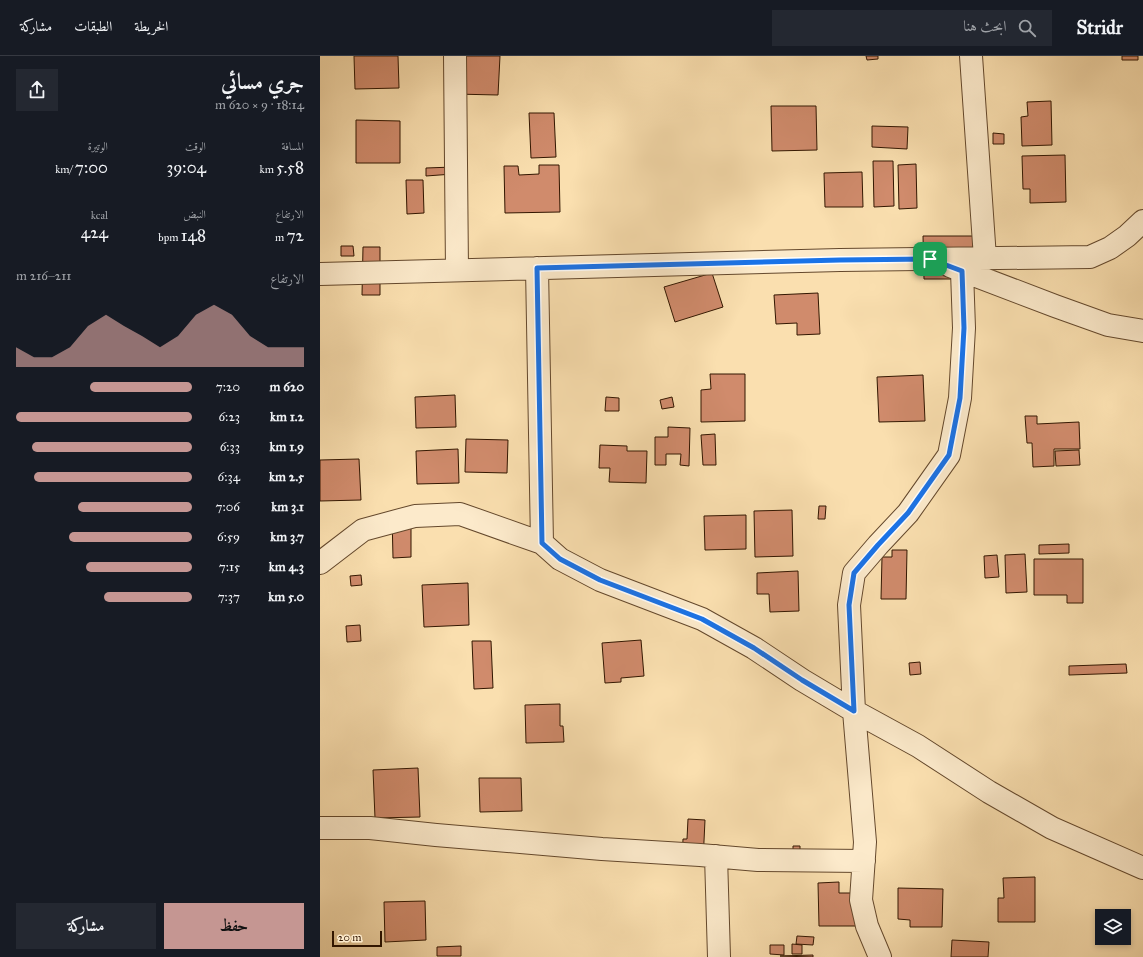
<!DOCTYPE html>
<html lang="ar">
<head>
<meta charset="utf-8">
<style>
  body { margin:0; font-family:"IM FELL Great Primer",Amiri,serif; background:#242831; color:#f1f3f6; direction:rtl; height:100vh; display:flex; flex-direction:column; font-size:15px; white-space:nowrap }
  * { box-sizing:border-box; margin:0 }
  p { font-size:13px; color:#9ea1a6 }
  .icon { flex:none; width:22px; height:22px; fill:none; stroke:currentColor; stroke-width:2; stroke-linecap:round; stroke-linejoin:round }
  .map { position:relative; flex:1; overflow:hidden; direction:ltr }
  .sheet { display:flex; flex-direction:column; background:#171b24; width:320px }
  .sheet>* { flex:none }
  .controls { position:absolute; left:775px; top:853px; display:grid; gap:8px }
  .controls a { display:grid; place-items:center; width:36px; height:36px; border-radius:0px; background:#171b24; box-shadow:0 2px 6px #0003; font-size:20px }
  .scale { position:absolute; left:12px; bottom:10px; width:50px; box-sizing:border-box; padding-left:4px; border:2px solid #321600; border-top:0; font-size:11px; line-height:14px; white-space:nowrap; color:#321600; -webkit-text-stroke:3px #fceacb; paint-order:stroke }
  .pin { position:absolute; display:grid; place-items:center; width:34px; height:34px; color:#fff; margin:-17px; border-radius:8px; box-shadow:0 2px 6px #0006 }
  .round { display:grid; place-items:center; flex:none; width:42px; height:42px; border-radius:0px; background:#242831 }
  .head { display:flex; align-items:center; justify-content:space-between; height:68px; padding:0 16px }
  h1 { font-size:22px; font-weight:600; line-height:30px }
  .stats { display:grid; grid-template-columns:repeat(3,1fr); gap:6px; height:68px; padding:4px 16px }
  .stats div { display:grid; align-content:center }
  .stats b { font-size:17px; font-weight:600 }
  .stats small { font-size:11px; font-weight:400 }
  .stats p { font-size:11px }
  .chart { height:112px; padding:8px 16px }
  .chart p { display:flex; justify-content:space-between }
  .chart svg { width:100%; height:72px; margin-top:4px; fill:#c59692; opacity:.7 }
  .action { display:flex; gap:8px; margin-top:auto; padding:8px 16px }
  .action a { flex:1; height:46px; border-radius:0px; background:#c59692; color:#111; font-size:16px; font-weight:600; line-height:46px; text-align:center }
  .action a+a { background:#242831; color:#f1f3f6 }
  ul { padding:0 16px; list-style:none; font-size:13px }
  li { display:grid; grid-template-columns:64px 48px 1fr; align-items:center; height:30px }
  li i { height:10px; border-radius:5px; background:#c59692 }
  header { display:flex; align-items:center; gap:24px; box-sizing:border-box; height:56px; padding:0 20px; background:#171b24; border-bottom:1px solid #363941 }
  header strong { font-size:19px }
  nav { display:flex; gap:22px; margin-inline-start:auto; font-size:14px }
  .search { width:280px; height:36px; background:#242831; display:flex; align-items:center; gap:10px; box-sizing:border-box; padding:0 14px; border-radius:0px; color:#9ea1a6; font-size:15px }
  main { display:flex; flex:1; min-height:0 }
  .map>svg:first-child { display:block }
  .building { fill:#d08b6c; stroke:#321600 }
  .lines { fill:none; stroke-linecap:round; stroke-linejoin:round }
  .minor-casing { stroke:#64482c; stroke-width:24 }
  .minor { stroke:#fceacb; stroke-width:22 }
  .route-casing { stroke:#fff; stroke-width:8 }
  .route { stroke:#1a73e8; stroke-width:5 }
</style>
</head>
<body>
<header>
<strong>Stridr</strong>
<div class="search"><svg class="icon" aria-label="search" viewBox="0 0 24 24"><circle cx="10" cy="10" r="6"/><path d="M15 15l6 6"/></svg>ابحث هنا</div>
<nav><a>الخريطة</a><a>الطبقات</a><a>مشاركة</a></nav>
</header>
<main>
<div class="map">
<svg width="823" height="901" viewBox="0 0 823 901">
  <rect width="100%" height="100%" fill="#fadfaf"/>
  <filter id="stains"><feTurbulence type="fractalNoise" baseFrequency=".005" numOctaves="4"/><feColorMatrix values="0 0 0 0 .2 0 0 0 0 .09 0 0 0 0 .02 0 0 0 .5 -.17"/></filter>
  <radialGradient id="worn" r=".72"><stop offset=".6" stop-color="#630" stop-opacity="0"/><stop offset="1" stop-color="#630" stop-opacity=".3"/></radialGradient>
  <path class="building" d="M 34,0 L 78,0 L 79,32 L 35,33 Z
    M 135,0 L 180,0 L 178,39 L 134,38 Z
    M 546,0 L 558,0 L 558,3 L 547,4 Z
    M 802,0 L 818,0 L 818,4 L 802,4 Z
    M 731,45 L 732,89 L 702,90 L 701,61 L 708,60 L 707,46 Z
    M 451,50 L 496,50 L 497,94 L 452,95 Z
    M 209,57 L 234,57 L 236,101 L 211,102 Z
    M 36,64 L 80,65 L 80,107 L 36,107 Z
    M 552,70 L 588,71 L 587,93 L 552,91 Z
    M 673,77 L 684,78 L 684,88 L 673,88 Z
    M 745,99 L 746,146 L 710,147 L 710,133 L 703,133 L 702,100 Z
    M 553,105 L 573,105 L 574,150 L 554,151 Z
    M 596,108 L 597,152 L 579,153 L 578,109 Z
    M 219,109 L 239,109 L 240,156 L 185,157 L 184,110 L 198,110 L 199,119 L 219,118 Z
    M 133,111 L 133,118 L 106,120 L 106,112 Z
    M 542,116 L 543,151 L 505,151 L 504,117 Z
    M 86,124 L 103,124 L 104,157 L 87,158 Z
    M 603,180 L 653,180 L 653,205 L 636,223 L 604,223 Z
    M 21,190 L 33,190 L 34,200 L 21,200 Z
    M 43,191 L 60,191 L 60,239 L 42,239 Z
    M 392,217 L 403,251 L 355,266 L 344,231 Z
    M 498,237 L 500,278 L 477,279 L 477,267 L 456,268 L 454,239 Z
    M 390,318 L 425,318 L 425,365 L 381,366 L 381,334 L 391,333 Z
    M 603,319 L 605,365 L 559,366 L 557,321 Z
    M 135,339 L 136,371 L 96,372 L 95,341 Z
    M 286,341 L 299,342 L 299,355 L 285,355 Z
    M 352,341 L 354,351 L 342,353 L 340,344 Z
    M 705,360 L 717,360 L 717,368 L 759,366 L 760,393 L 734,393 L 734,410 L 713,411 L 712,387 L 707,387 Z
    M 348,371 L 370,372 L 369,410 L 360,409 L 361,398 L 346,398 L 346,409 L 335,409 L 335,381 L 348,381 Z
    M 395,378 L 396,409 L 383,409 L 381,379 Z
    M 146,383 L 188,384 L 187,417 L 145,416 Z
    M 280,389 L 307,390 L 307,395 L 327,395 L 326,427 L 289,426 L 290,412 L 279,412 Z
    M 138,393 L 139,427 L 97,428 L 96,395 Z
    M 759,394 L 760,409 L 736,410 L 735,395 Z
    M 39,403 L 41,444 L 0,445 L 0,404 Z
    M 499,450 L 506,450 L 505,463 L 498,463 Z
    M 472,454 L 473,500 L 435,501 L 434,455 Z
    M 72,459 L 91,459 L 91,501 L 73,502 Z
    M 426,459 L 426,493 L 385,494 L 384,460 Z
    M 749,488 L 749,497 L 719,498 L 719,489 Z
    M 572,494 L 587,494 L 586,543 L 561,543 L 562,501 L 572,501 Z
    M 705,498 L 707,536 L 686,537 L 685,499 Z
    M 677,499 L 679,521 L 665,522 L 664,500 Z
    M 714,503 L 763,503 L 763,547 L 747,547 L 747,539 L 714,539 Z
    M 478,515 L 479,555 L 450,556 L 449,538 L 437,538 L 437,517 Z
    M 41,519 L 42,529 L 31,530 L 30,520 Z
    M 148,527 L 149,569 L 104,571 L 102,529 Z
    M 40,569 L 41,585 L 27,586 L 26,570 Z
    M 321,584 L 324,620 L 301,622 L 301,626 L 285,627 L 282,587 Z
    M 152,585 L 171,585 L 173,632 L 154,633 Z
    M 600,606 L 601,618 L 590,619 L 589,607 Z
    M 806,608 L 807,617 L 749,619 L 749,610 Z
    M 240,648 L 240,670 L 243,670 L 244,686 L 206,687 L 205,649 Z
    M 98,712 L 100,761 L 55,762 L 53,714 Z
    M 159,722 L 201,722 L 202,755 L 160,756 Z
    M 368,763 L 385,764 L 383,806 L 362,805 L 363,783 L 367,783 Z
    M 473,790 L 480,790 L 480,802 L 473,803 Z
    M 715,821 L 715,866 L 678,866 L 678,842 L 684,842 L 683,822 Z
    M 519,826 L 519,837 L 541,837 L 542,870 L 499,870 L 498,827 Z
    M 578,832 L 623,833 L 622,871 L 590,871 L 590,864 L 578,863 Z
    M 105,845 L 106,884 L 65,886 L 64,846 Z
    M 477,880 L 494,881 L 493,889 L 476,888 Z
    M 632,884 L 669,886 L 668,901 L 631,901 Z
    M 472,888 L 482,889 L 482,898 L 472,898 Z
    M 450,889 L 464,889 L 464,899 L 450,898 Z
    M 141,890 L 141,900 L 117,900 L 117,891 Z
    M 493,899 L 493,901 L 460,900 Z"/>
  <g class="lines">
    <defs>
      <path id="minor" d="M 135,0 L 137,214
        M 651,0 L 665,202
        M 630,210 L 735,250 L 788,269 L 823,275
        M 217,212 L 222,487
        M 0,218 L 520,204 L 770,201 L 790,192 L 807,180 L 823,165
        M 0,507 L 43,474 L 95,460 L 140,458 L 222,487 L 240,503 L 280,524 L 382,563 L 434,592 L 482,624 L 534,655 L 598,690 L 669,736 L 732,772 L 823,812
        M 0,772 L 50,772 L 116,779 L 282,793 L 380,799 L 438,804 L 544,805
        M 396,800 L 399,901
        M 560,901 L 547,870 L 541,844 L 545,786 L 534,655 L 529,549 L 534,517 L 558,489 L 588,457 L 629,399 L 640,342 L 644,272 L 642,215"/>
    </defs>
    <use href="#minor" class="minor-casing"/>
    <use href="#minor" class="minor"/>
  </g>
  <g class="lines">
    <defs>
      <path id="route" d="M 610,203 L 642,215 L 644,272 L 640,342 L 629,399 L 588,457 L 558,489 L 534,517 L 529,549 L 534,655 L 482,624 L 434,592 L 382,563 L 280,524 L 240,503 L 222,487 L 217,212 L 520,204 Z"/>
    </defs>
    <use href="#route" class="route-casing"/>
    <use href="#route" class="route"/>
  </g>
  <rect width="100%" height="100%" filter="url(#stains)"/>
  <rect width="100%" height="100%" fill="url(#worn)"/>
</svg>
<div class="controls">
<a><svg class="icon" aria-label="layers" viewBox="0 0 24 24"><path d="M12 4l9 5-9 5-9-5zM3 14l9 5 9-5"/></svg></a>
</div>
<div class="scale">20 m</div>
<div class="pin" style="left:610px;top:203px;background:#1e9e55"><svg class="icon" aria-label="arrive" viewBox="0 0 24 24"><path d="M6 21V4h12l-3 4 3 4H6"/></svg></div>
</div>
<section class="sheet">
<div class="head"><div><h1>جري مسائي</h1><p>18:14 · 9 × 620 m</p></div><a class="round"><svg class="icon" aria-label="share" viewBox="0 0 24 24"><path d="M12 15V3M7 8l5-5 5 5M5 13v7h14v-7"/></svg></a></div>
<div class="stats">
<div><p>المسافة</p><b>5.58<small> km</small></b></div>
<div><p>الوقت</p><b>39:04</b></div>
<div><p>الوتيرة</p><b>7:00<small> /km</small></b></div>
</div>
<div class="stats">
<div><p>الارتفاع</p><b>72<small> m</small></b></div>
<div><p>النبض</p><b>148<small> bpm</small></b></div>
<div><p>kcal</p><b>424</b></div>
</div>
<div class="chart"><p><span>الارتفاع</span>211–216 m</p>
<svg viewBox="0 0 160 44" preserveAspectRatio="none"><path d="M0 44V32L10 38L20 38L30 32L40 19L50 12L60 19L70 25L80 32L90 25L100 12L110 6L120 12L130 25L140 32L150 32L160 32V44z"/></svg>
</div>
<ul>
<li><b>620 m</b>7:20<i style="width:58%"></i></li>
<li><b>1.2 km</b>6:23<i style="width:100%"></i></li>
<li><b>1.9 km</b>6:33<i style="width:91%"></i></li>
<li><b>2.5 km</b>6:34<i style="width:90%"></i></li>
<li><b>3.1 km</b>7:06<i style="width:65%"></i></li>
<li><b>3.7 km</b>6:59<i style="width:70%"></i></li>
<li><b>4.3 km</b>7:15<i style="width:60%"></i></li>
<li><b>5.0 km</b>7:37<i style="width:50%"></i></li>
</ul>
<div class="action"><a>حفظ</a><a>مشاركة</a></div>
</section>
</main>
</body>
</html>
